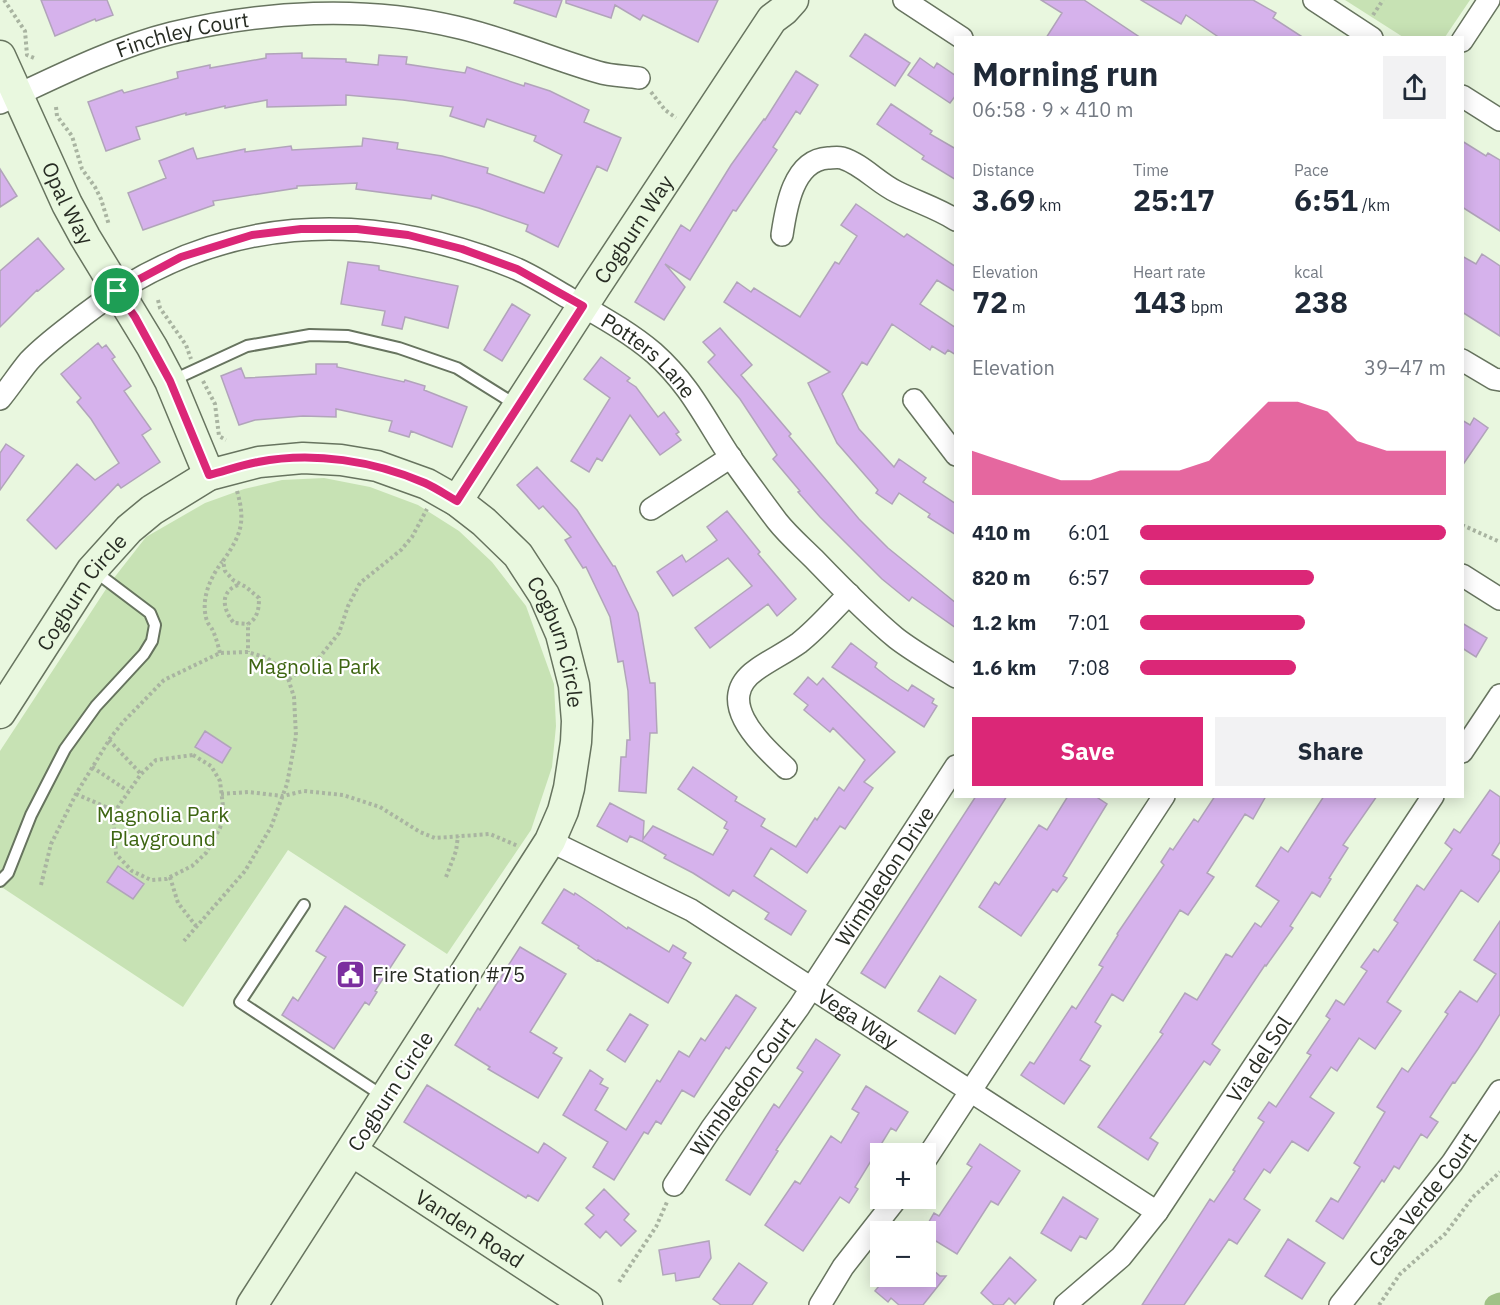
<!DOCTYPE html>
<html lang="en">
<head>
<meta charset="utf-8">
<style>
  body { margin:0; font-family:"IBM Plex Sans",sans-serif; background:#f2f2f3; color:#1f2937; height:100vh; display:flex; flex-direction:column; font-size:22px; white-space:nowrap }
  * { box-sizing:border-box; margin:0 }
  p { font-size:20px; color:#747a83 }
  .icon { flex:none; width:33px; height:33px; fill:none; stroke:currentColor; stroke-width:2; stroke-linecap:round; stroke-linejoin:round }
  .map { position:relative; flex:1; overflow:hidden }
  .drawer { position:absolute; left:954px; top:36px; width:510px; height:762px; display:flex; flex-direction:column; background:#fff; border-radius:0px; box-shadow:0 3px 15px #0003 }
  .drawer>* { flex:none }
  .buttons { position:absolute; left:870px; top:1143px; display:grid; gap:12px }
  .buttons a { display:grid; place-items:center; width:66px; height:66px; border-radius:0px; background:#fff; box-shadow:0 3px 15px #0003; font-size:30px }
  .pin { position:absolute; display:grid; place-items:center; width:51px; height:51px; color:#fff; margin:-26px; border:3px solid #fff; border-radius:50%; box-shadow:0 2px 6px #0007 }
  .round { display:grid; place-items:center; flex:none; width:63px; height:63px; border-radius:0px; background:#f2f2f3 }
  .summary { display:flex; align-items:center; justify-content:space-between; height:102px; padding:0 18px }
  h1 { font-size:33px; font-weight:700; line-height:45px }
  .metrics { display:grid; grid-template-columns:repeat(3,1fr); gap:9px; height:102px; padding:6px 18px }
  .metrics div { display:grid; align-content:center }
  .metrics b { font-size:30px; font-weight:700 }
  .metrics small { font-size:16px; font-weight:400 }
  .metrics p { font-size:16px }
  .chart { height:168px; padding:12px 18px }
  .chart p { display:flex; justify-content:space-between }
  .chart svg { width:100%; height:108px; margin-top:6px; fill:#db2777; opacity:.7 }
  .action { display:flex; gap:12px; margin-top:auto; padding:12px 18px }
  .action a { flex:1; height:69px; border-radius:0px; background:#db2777; color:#fff; font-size:24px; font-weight:700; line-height:69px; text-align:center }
  .action a+a { background:#f2f2f3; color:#1f2937 }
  ul { padding:0 18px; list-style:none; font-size:20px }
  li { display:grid; grid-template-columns:96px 72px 1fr; align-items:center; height:45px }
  li i { height:15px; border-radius:8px; background:#db2777 }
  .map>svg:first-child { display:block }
  .green { fill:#c7e2b4 }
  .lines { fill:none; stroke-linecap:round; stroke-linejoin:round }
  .canal { stroke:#a0c287; stroke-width:21 }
  .building { fill:#d6b2ec; stroke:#b1a4ba; stroke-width:1.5 }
  .lane-casing { stroke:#67745f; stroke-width:14 }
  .street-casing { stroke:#67745f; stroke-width:24 }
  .secondary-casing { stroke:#67745f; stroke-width:33 }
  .path { stroke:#a9b4a1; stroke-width:4; stroke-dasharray:3 3; stroke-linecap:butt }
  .lane { stroke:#fff; stroke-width:10 }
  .street { stroke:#fff; stroke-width:21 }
  .secondary { stroke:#e9f8df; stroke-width:30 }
  .route-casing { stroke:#fff; stroke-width:12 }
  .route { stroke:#db2777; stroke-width:8 }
  .labels { text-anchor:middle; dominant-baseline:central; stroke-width:4.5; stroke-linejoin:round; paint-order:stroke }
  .street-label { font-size:21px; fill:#272c23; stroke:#fff }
  .park-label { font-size:21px; fill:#3d6511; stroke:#fff }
  .poi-label { font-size:21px; fill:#272c23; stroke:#fff; text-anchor:start }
</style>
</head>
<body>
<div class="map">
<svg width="1500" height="1305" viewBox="0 0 1500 1305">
  <rect width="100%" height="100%" fill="#e9f7df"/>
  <path class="green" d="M 1345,0 L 1470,0 L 1445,37 L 1403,37 Z
    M 324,478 L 370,487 L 418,505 L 459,531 L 492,562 L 526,606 L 554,684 L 556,726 L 552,767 L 531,830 L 447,954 L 288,850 L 183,1007 L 0,886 L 0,751 L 110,583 L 146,537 L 205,503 L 244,489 L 282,480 Z"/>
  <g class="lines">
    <path class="canal" d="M 1495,1305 L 1500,1303"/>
  </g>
  <path class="building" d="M 41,0 L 107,0 L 113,15 L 96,21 L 95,19 L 55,36 Z
    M 515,0 L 562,0 L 556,17 L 514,3 Z
    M 566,0 L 718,0 L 698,42 L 643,15 L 640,20 L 615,5 L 611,18 L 566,3 Z
    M 1041,0 L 1084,0 L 1141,38 L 1046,38 L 1062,13 Z
    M 1141,0 L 1253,0 L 1276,13 L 1273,18 L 1304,38 L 1220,38 L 1186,15 L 1181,24 Z
    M 865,34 L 910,63 L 895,86 L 850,56 Z
    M 302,53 L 302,58 L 346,59 L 346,62 L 378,65 L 379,55 L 407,57 L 406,64 L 465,73 L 467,67 L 524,86 L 525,83 L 550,91 L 589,110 L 584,122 L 621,138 L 607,171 L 597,166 L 558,247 L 526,231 L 528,225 L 479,208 L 432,195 L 431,199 L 356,189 L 357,183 L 297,186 L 297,188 L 213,201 L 214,205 L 143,230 L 128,193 L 166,178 L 159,161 L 193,148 L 197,159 L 245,149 L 245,152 L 291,146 L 292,150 L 362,146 L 363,138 L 398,143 L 397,149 L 442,156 L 488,168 L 487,173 L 544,193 L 562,155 L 534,141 L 536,136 L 487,119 L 484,127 L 450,116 L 453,107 L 403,100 L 346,95 L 346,105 L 267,107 L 267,100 L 225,108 L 225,106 L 186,115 L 186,113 L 136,127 L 140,139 L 106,151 L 88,102 L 122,90 L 124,93 L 178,78 L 177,72 L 210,65 L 210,68 L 266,58 L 266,54 Z
    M 920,58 L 934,68 L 937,63 L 956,76 L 956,95 L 950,103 L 908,75 Z
    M 796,71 L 818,85 L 800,114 L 796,111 L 773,147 L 777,150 L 736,211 L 733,210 L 690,280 L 665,264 L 685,287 L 664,320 L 635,302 L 681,225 L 690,231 L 731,165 L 764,119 L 765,120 Z
    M 891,104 L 932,131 L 930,134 L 956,149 L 956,180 L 922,159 L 924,156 L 877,124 Z
    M 1462,141 L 1486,156 L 1488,153 L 1500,160 L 1500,231 L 1462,207 Z
    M 0,169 L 17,196 L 0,207 Z
    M 856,204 L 904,237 L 907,234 L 956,267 L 956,292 L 937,280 L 920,304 L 956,328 L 956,355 L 948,350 L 945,354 L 932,346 L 930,350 L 892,324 L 867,365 L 862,362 L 842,394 L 859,429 L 894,467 L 899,459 L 926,478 L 923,482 L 956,504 L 956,535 L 928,517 L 930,514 L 899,493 L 892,504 L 876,493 L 878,490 L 837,443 L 808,383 L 830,372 L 724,302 L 737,282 L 751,292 L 754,288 L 800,317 L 835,262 L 839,264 L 857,236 L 841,225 Z
    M 38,238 L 64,269 L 38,291 L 37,290 L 0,327 L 0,271 Z
    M 1482,254 L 1500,266 L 1500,336 L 1462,312 L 1462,256 L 1476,264 Z
    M 348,262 L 379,266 L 379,270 L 458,286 L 448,328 L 405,317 L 402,329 L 382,325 L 385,311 L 341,304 Z
    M 512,304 L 530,315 L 502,361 L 484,350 Z
    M 720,328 L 752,365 L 741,375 L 791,434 L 789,436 L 859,519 L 888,548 L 956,603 L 956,628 L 912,597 L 909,601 L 882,579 L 820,517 L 798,492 L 800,491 L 773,459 L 777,455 L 740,399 L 708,362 L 715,355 L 703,342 Z
    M 98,343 L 102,348 L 106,345 L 115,357 L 112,359 L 131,386 L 124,391 L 151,429 L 142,435 L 160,462 L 121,488 L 118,484 L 56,549 L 27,520 L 77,464 L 95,480 L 119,463 L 91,419 L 77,402 L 81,398 L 61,374 Z
    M 601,357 L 630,378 L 627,381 L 636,387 L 658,417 L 664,412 L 679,432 L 676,434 L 681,440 L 660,455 L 630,415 L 602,461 L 597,458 L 589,472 L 571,461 L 610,398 L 584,379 Z
    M 316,364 L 337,364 L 337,367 L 404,382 L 405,380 L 425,386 L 424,390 L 467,407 L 452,447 L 411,431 L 409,437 L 389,431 L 392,421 L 336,409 L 336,417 L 303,416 L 255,420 L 239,425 L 221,376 L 241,368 L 245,378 L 316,374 Z
    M 1474,418 L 1488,428 L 1462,466 L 1462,420 L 1470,425 Z
    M 6,444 L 24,456 L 0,490 L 0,453 Z
    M 537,467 L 577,510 L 613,566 L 615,566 L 638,613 L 650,683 L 655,683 L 657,733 L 650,733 L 646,793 L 619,791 L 621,757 L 626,757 L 627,740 L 630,740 L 628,691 L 623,661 L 618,662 L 610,617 L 586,567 L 583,568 L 565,540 L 571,537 L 543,506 L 539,509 L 517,485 Z
    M 727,511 L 760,552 L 758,554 L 796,599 L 777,616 L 768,604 L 710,648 L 695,628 L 752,586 L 728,558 L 673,596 L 657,572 L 682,555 L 686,562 L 717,540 L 707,527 Z
    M 1462,623 L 1487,638 L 1476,657 L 1462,648 Z
    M 851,643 L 877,663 L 875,667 L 890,679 L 908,691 L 912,685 L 934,699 L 932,703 L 937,706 L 924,727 L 832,667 Z
    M 808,677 L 817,685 L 823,678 L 895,752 L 864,782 L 873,788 L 845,829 L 840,826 L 807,873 L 771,848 L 754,876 L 806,911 L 791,935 L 765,919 L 769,913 L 733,890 L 729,896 L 693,873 L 664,858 L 666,855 L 643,842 L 630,836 L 627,842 L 597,826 L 610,803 L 644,821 L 643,839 L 653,826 L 713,855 L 728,830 L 724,828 L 727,822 L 678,789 L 693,767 L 737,797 L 735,801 L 765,819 L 761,826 L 796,847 L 815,818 L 817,820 L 839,787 L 844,791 L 865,760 L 833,728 L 830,732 L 804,710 L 808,705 L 794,694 Z
    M 205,731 L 231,748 L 222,763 L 195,747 Z
    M 1490,790 L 1500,797 L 1500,842 L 1492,855 L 1500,860 L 1500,870 L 1478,902 L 1461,890 L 1387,1002 L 1401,1011 L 1375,1049 L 1359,1038 L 1337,1071 L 1331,1067 L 1310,1097 L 1334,1113 L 1308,1151 L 1292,1141 L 1270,1173 L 1264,1169 L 1244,1199 L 1260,1210 L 1237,1244 L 1229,1239 L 1184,1305 L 1142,1305 L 1210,1199 L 1214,1202 L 1235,1171 L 1233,1170 L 1264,1122 L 1258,1118 L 1269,1102 L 1276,1107 L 1311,1055 L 1307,1053 L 1330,1019 L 1326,1016 L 1336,1000 L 1344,1005 L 1367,971 L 1361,967 L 1374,949 L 1378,952 L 1398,923 L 1394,920 L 1417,885 L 1424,890 L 1452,849 L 1445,843 L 1454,829 L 1460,833 Z
    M 976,796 L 1007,796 L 885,988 L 861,973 Z
    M 1068,796 L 1095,796 L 1107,804 L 1063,876 L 1067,878 L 1057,892 L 1053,889 L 1021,936 L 979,907 L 995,882 L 999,885 L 1039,825 L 1047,830 Z
    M 1215,796 L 1266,796 L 1253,819 L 1245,814 L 1207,873 L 1214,877 L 1188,915 L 1180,910 L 1123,1001 L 1112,994 L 1095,1022 L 1101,1026 L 1080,1060 L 1090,1066 L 1064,1104 L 1021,1075 L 1030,1062 L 1034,1064 L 1072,1006 L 1076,1009 L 1103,967 L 1099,965 L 1118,935 L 1117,934 L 1164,865 L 1161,862 L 1170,848 L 1173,850 L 1194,819 L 1198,822 Z
    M 1324,796 L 1377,796 L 1343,845 L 1348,848 L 1329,878 L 1331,879 L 1320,897 L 1312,892 L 1290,926 L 1293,928 L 1266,966 L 1265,965 L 1212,1044 L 1220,1050 L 1210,1065 L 1204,1061 L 1150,1138 L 1158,1143 L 1148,1160 L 1098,1127 L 1163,1034 L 1160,1032 L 1185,993 L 1197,1000 L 1226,954 L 1232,957 L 1255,923 L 1261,927 L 1279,901 L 1256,886 L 1281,847 L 1288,852 Z
    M 118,866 L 144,884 L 133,899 L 107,882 Z
    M 564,889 L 574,895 L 575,893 L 602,911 L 627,929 L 628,927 L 669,952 L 673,945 L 686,953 L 683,958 L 691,963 L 668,1003 L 598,960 L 597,961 L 578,948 L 579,946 L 542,923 Z
    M 345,906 L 405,945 L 375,991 L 377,992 L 369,1005 L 365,1002 L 334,1049 L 282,1015 L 293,997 L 298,1001 L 326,957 L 316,951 Z
    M 1500,921 L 1500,1014 L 1478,1049 L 1455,1083 L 1453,1082 L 1430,1117 L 1438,1122 L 1427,1138 L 1421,1134 L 1399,1169 L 1394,1166 L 1384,1182 L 1382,1180 L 1343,1239 L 1316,1221 L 1331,1198 L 1338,1202 L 1360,1167 L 1354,1163 L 1385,1112 L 1377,1107 L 1402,1068 L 1408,1072 L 1448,1014 L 1445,1012 L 1460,991 L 1477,1002 L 1496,974 L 1474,960 Z
    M 520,947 L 566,974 L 530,1032 L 557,1048 L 553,1053 L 562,1058 L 538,1098 L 488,1069 L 490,1067 L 455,1045 L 478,1008 L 480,1010 Z
    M 940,976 L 976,1000 L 955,1034 L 918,1011 Z
    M 736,995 L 756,1008 L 729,1049 L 726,1047 L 694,1097 L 682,1090 L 661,1124 L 656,1121 L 648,1134 L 644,1132 L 614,1180 L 593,1167 L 608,1142 L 563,1115 L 590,1070 L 603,1079 L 600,1084 L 608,1088 L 595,1110 L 626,1130 L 657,1080 L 660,1082 L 679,1051 L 689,1057 L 701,1038 L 705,1041 Z
    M 630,1014 L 648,1025 L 625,1062 L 607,1050 Z
    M 816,1039 L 840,1055 L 776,1150 L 778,1151 L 750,1195 L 726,1180 L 774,1104 L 779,1108 L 803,1072 L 797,1068 Z
    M 427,1085 L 538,1153 L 544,1143 L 566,1158 L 538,1201 L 528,1195 L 526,1198 L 404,1122 Z
    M 866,1086 L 908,1112 L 896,1131 L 891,1128 L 855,1187 L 858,1189 L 849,1203 L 840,1197 L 803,1251 L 765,1225 L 795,1181 L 800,1184 L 831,1136 L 841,1143 L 859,1113 L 852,1109 Z
    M 980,1144 L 1020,1171 L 998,1205 L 991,1201 L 957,1254 L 926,1235 L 926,1227 L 934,1213 L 939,1216 L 972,1167 L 967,1164 Z
    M 604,1189 L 629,1214 L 624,1220 L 636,1231 L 621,1246 L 606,1231 L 600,1238 L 585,1224 L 594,1215 L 586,1208 Z
    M 1063,1197 L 1098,1219 L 1086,1239 L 1080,1236 L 1071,1251 L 1041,1233 Z
    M 1288,1239 L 1325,1263 L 1302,1299 L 1265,1276 Z
    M 709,1241 L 711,1258 L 699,1277 L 676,1281 L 675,1273 L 663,1275 L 659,1250 Z
    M 1010,1257 L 1036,1280 L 1015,1304 L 1009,1298 L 1003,1305 L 994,1305 L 981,1293 Z
    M 739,1263 L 767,1283 L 752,1305 L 721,1305 L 713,1299 Z
    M 926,1264 L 940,1276 L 946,1276 L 923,1305 L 899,1305 L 891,1298 L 888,1302 L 875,1291 L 887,1276 L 926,1276 Z"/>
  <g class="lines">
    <defs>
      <path id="lane" d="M 171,381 L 247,346 L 310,335 L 348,336 L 399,348 L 457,368 L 518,406
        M 0,881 L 8,873 L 31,815 L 65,749 L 96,706 L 144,654 L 152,641 L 155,625 L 150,613 L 93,570
        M 304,905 L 240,1002 L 383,1096"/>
      <g id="street">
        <path d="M 904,0 L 962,38"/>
        <path d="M 1314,0 L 1372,38"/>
        <path d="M 1462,41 L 1489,0"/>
        <path d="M 1462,96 L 1500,120"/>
        <path id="s1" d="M 0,103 C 56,77 112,48 172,33 C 263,11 364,5 456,27 C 505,38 550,58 598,72 C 611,76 626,76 639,78"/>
        <path d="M 782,235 C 786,208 793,160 828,158 C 832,158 837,157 842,158 C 862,164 878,183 897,192 C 917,202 937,208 956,220"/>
        <path d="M 1462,360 L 1494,379 L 1500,380"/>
        <path id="s2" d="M 0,399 C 10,387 19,373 29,361 C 45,344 65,330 84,315 C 215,213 367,207 517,269 C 535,277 552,288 569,298 C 598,315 628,331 654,353 C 691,386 705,419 731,458 C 746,479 761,500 777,521 C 788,535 802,547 814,559 C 840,586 867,614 896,638 C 914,652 936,664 956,677"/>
        <path d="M 914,400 L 956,455"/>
        <path d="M 651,509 L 731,457"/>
        <path d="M 1462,575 L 1500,599"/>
        <path d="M 1462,752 L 1500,695"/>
        <path d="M 786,768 C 762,745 712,701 756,670 C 770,660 785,653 799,643 C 817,629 833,610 849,594"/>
        <path id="s3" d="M 550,841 L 691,910 L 1157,1212"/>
        <path d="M 926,1159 L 1164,796"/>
        <path id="s4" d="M 674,1185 L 711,1129 L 799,1007 L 956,766"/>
        <path d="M 820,1305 L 843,1267 L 897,1198"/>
        <path id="s5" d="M 1065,1305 L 1121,1257 L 1157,1212 L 1433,796"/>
        <path id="s6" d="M 1340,1305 L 1452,1163 L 1500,1091"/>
      </g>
      <g id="secondary">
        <path id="s7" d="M 0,56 L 67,204 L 85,237 L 152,347 L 170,381 L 209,475"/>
        <path id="s8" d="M 457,501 L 595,287 L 772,19 L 784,10 L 793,0"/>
        <path id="s9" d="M 0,713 L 92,570 L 129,529 L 152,510 L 209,475 L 259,462 L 303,458 L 341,460 L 377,466 L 427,484 L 457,501 L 484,522 L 518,555 L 544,595 L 561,634 L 574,685 L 577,721 L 576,742 L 569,788 L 563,811 L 550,841 L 252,1305"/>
        <path id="s10" d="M 352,1151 L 587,1305"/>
      </g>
    </defs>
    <use href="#lane" class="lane-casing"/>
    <use href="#street" class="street-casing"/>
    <use href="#secondary" class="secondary-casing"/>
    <path class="path" d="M 4,0 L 25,31 L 27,55 L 34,58
      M 1373,15 L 1383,0
      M 651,92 L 665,110 L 676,118
      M 56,107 L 57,116 L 72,136 L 82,169 L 95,187 L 101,199 L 109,225
      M 158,300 L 160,308 L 186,345 L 191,359
      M 203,381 L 215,404 L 219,436 L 226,440
      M 237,491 C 246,522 241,535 223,561 L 225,571 L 233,580 L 246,587 L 259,598 C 259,608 258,618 248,624 L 248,652
      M 1462,525 L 1500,542
      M 238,585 C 219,592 223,610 234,623 L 248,624
      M 220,653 C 218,645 216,637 212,629 C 211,627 208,624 207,621 C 200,600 210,578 222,562
      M 289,679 L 319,658 L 339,633 L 348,606 L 360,583 L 401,550 L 412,537 L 427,509
      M 109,740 L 141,774
      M 193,755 L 211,766 L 220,781 L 224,815 L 220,828 L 206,853 L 192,866 L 166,879 L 151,880 L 132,871 L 116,854 L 113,814 L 141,774 L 156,760 Z
      M 92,767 L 128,791
      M 76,794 L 115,811
      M 221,794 L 248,792 L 283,796 L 304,791 L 343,795 L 380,807 L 420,832 L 435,838 L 490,834 L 518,846
      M 170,877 L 178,903 L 196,926
      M 446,877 L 456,851 L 458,836
      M 41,885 L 51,844 L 76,794 L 111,737 L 124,721 L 164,680 L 220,653 L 248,652 L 267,658 L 286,672 L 294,697 L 296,736 L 287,784 L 271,827 L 245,871 L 184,941
      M 619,1282 L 656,1227 L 667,1202
      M 1379,1305 L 1400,1274 L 1445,1234 L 1473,1197 L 1500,1172"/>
    <use href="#lane" class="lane"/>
    <use href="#street" class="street"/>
    <use href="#secondary" class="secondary"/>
  </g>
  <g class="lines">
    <defs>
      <path id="route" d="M 301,229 L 357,229 L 408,235 L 462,249 L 517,269 L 583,306 L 457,501 C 446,495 436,488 425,483 C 374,461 313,451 258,462 C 241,465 225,471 209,475 L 170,381 L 135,317 L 117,291 L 181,257 L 252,235 Z"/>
    </defs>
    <use href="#route" class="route-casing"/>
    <use href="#route" class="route"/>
  </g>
  <defs>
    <symbol id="civic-square" viewBox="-11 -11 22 22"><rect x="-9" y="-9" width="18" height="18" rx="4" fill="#7b2e9f" stroke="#fff"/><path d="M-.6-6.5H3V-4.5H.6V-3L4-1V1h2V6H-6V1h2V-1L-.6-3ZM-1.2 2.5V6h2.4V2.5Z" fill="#fff"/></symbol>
  </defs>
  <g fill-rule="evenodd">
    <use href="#civic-square" x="334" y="958" width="33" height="33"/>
  </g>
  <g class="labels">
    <g class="street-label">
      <text stroke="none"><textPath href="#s1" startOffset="196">Finchley Court</textPath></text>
      <text stroke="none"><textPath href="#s7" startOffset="162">Opal Way</textPath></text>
      <text stroke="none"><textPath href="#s8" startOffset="324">Cogburn Way</textPath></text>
      <text stroke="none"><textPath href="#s2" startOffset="736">Potters Lane</textPath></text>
      <text stroke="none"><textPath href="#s9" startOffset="146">Cogburn Circle</textPath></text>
      <text stroke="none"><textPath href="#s9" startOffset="758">Cogburn Circle</textPath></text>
      <text stroke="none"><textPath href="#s4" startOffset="374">Wimbledon Drive</textPath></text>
      <text stroke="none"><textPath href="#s3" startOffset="356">Vega Way</textPath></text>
      <text stroke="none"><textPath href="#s5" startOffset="315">Via del Sol</textPath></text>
      <text stroke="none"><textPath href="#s4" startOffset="120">Wimbledon Court</textPath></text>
      <text transform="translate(390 1091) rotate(-57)">Cogburn Circle</text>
      <text stroke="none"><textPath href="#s6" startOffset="134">Casa Verde Court</textPath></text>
      <text stroke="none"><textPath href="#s10" startOffset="141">Vanden Road</textPath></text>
    </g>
    <g class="park-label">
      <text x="314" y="666">Magnolia Park</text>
      <text x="163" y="814">Magnolia Park<tspan x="163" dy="24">Playground</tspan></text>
    </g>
    <g class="poi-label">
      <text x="372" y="974">Fire Station #75</text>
    </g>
  </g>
</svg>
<div class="buttons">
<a>+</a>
<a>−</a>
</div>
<div class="pin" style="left:117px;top:291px;background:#1e9e55"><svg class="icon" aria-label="arrive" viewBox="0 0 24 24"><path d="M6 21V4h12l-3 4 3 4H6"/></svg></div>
<section class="drawer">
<div class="summary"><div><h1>Morning run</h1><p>06:58 · 9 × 410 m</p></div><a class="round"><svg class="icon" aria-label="share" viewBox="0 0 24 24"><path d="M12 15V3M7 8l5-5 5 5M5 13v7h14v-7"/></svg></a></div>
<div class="metrics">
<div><p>Distance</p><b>3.69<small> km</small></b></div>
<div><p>Time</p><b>25:17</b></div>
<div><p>Pace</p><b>6:51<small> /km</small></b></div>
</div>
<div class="metrics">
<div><p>Elevation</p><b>72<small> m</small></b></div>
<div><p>Heart rate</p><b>143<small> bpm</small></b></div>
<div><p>kcal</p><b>238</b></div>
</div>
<div class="chart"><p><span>Elevation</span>39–47 m</p>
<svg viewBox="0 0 160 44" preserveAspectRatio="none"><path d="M0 44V26L10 30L20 34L30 38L40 38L50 34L60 34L70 34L80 30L90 18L100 6L110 6L120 10L130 22L140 26L150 26L160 26V44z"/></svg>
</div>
<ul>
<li><b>410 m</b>6:01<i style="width:100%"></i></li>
<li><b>820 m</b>6:57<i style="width:57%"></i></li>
<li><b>1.2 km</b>7:01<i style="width:54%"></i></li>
<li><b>1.6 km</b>7:08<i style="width:51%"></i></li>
</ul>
<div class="action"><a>Save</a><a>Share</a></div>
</section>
</div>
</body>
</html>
